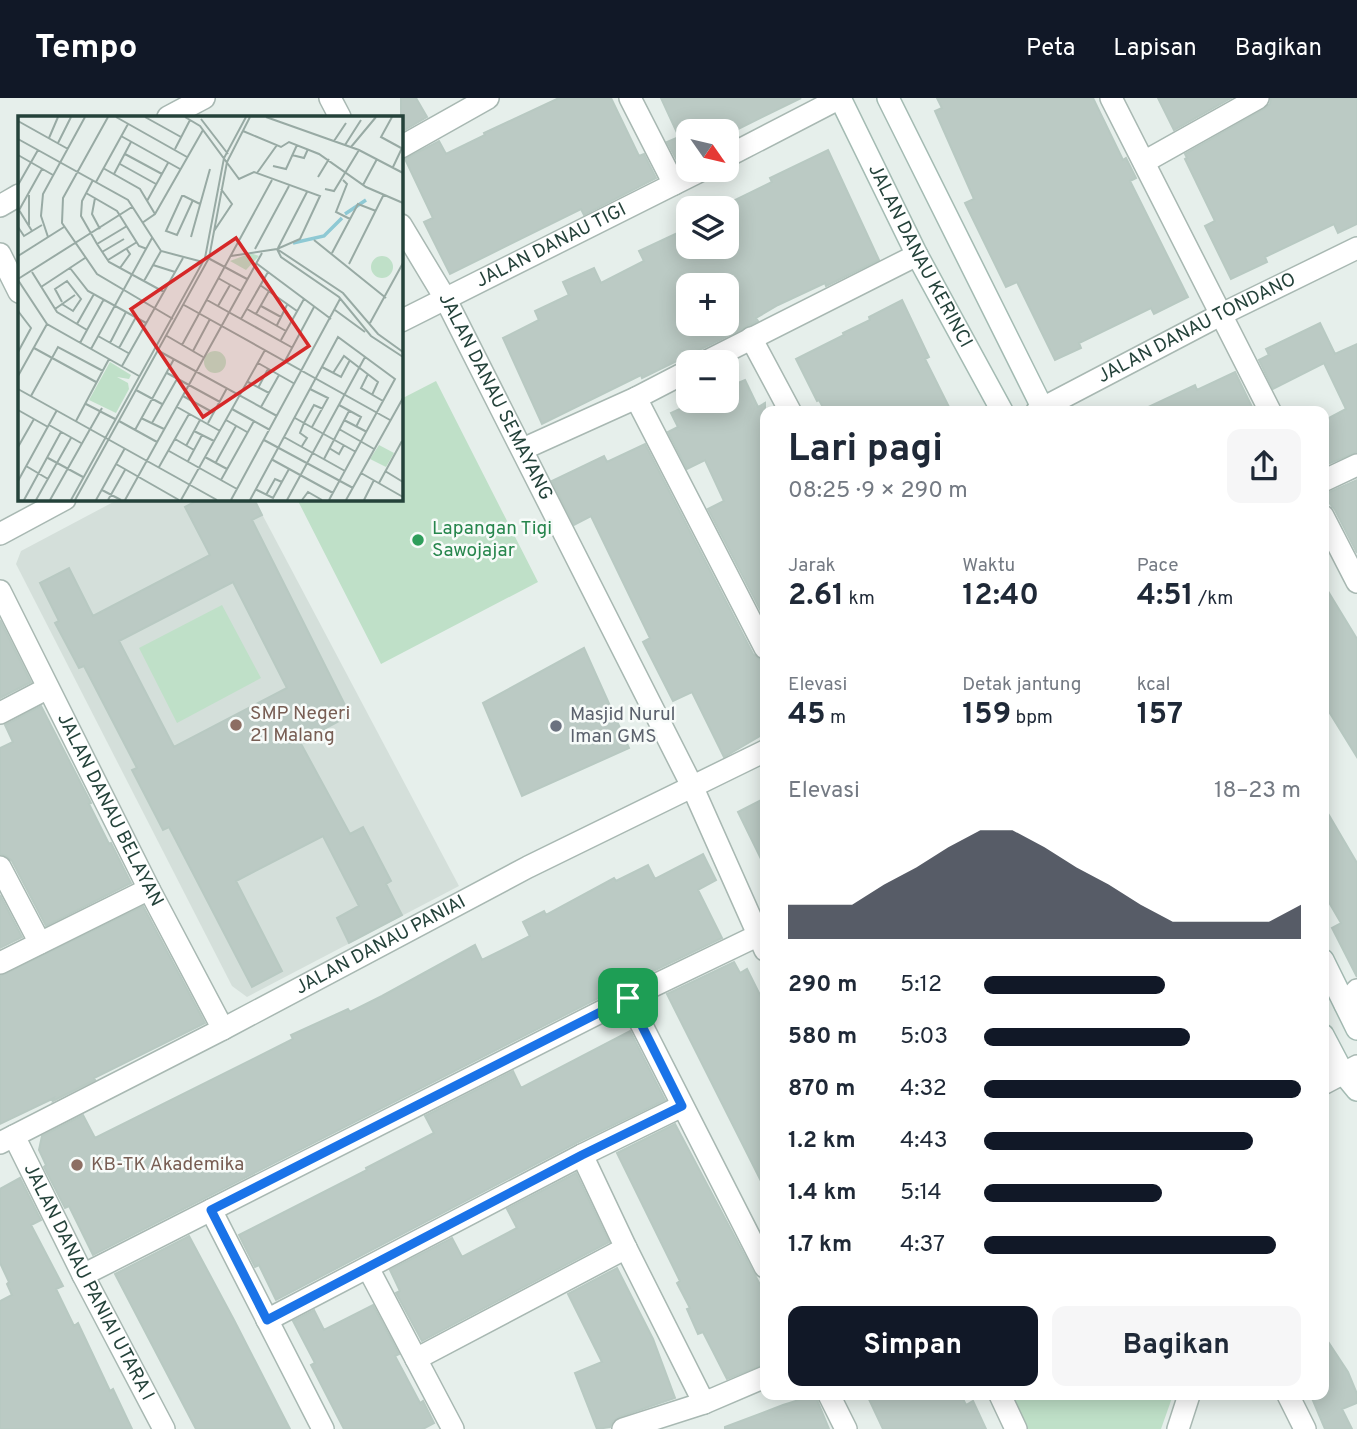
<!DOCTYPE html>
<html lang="id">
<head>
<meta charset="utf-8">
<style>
  body { margin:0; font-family:Overpass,sans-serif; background:#f6f6f7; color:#1f2937; height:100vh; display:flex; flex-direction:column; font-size:26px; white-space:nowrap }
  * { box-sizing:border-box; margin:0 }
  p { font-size:23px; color:#747a83 }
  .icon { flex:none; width:38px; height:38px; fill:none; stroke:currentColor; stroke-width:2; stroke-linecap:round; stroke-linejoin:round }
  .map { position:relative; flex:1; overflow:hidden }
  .drawer { position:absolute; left:760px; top:308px; width:569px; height:994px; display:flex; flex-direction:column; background:#fff; border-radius:14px; box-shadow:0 4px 18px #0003 }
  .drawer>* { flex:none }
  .needle { width:46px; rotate:124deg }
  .controls { position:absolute; left:676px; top:21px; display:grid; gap:14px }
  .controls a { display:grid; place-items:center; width:63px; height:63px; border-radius:14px; background:#fff; box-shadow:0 4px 18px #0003; font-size:35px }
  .pin { position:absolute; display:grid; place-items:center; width:60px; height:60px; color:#fff; margin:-30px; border-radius:14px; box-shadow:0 4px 10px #0006 }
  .round { display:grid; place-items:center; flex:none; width:74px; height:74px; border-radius:14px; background:#f6f6f7 }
  .summary { display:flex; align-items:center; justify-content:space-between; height:119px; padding:0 28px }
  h1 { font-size:38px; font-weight:700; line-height:52px }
  .stats { display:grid; grid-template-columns:repeat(3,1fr); gap:10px; height:119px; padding:7px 28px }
  .stats div { display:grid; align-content:center }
  .stats b { font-size:30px; font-weight:700 }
  .stats small { font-size:19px; font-weight:400 }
  .stats p { font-size:19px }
  .chart { height:196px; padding:14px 28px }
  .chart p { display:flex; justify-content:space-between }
  .chart svg { width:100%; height:126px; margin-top:7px; fill:#111827; opacity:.7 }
  .action { display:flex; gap:14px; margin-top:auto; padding:14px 28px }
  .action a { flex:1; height:80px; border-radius:14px; background:#111827; color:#fff; font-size:28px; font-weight:700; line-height:80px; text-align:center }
  .action a+a { background:#f6f6f7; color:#1f2937 }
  ul { padding:0 28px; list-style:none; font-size:23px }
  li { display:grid; grid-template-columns:112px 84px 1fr; align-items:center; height:52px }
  li i { height:18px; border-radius:9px; background:#111827 }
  header { display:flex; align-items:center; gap:42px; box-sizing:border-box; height:98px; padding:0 35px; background:#111827; color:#fff }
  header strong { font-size:33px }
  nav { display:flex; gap:38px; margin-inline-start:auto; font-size:24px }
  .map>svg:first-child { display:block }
  .built { fill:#d4dfda }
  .green { fill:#bfe0c8 }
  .building { fill:#bbcac4; stroke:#b8c9c2; stroke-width:2; fill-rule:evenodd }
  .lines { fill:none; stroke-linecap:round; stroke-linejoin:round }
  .street-casing { stroke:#a8b8b2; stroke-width:24 }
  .secondary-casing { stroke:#a4bbb3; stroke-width:24 }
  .street { stroke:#fff; stroke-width:21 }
  .secondary { stroke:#fff; stroke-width:21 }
  .route-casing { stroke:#fff; stroke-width:14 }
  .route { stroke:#1a73e8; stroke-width:9 }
  .leisure-dot { fill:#2e9e5b; stroke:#f7fbf9; stroke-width:2.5 }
  .education-dot { fill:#8d6e63; stroke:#f7fbf9; stroke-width:2.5 }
  .worship-dot { fill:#6b7280; stroke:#f7fbf9; stroke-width:2.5 }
  .labels { text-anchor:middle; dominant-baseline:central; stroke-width:5; stroke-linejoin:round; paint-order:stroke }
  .street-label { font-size:19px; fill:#24423a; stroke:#f7fbf9 }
  .leisure-label { font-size:19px; fill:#27864d; stroke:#f7fbf9; text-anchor:start }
  .education-label { font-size:19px; fill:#785e54; stroke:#f7fbf9; text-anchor:start }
  .worship-label { font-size:19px; fill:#5b616d; stroke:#f7fbf9; text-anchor:start }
  .inset-river { fill:none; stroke:#8ec9d4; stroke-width:3.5 }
  .inset-road { fill:none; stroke:#98aaa4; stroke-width:2 }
  .view { fill:#d62828; fill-opacity:0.15; stroke:#d62828; stroke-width:3.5 }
  .inset-edge { fill:none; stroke:#24423a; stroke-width:3.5 }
</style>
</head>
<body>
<header>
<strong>Tempo</strong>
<nav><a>Peta</a><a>Lapisan</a><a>Bagikan</a></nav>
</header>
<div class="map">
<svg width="1357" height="1331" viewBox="0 0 1357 1331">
  <rect width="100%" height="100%" fill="#e6efeb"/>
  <path class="built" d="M 119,401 L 254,401 L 459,788 L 247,899 L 232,888 L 16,466 L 21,453 Z"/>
  <path class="green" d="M 436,283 L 538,484 L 381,566 L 297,401 L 401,401 L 401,301 Z
    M 222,507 L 261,580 L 177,625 L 139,550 Z
    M 1023,1297 L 1173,1297 L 1161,1331 L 1027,1331 L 1013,1302 Z"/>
  <path class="building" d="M 401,0 L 416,0 L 427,19 L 401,34 Z
    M 559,0 L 611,0 L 639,58 L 644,56 L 656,80 L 584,117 L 581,111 L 450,176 L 424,124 L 433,120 L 405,61 L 439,43 L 446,56 L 485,37 L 484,35 Z
    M 661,0 L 801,0 L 736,32 L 738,38 L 726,44 L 726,33 L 688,33 L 688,64 L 680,68 L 667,44 L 679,39 Z
    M 937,0 L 1093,0 L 1123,62 L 1126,60 L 1136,80 L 1130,83 L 1188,199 L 1154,216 L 1151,210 L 1079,245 L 1081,250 L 1055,262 L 1017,184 L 1006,189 L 965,105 L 974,101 L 935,13 L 942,10 Z
    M 1158,0 L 1231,0 L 1174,32 Z
    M 1271,0 L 1357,0 L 1357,126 L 1338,135 L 1334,126 L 1265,159 L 1267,164 L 1231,181 L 1205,128 L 1215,123 L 1185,61 L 1187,60 L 1185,56 L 1264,11 L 1270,6 Z
    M 828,52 L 879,162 L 826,188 L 825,185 L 778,207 L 756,220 L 758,223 L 642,280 L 641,277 L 542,326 L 503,240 L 539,222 L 535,213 L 569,197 L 563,184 L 594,170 L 601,185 L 644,163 L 639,153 L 688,130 L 688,149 L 726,149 L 726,110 L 719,110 L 772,84 L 770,80 ZM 688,187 L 726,187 L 726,226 L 688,226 Z
    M 902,202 L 929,259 L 925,261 L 951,313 L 825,313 L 819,302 L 817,303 L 796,261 L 844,237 L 843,235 L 870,222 L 869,219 Z
    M 1320,225 L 1335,256 L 1357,246 L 1357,354 L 1323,368 L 1323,323 L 1346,311 L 1324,265 L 1273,291 L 1259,262 L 1269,257 L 1266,251 Z
    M 1235,274 L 1254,313 L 1140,313 L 1195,287 L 1197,292 Z
    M 745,282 L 758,309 L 765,305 L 765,521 L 708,411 L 724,403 L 705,362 L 687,371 L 668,334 L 678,329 L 671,315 L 697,303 L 726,303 L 726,290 Z
    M 645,346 L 753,556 L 759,561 L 765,563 L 765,635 L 724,659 L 692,594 L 673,603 L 643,544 L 650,540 L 591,418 L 574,427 L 552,383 L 604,358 L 607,364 Z
    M 1357,382 L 1357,455 L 1335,412 L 1323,397 Z
    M 200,401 L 254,401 L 262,417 L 252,422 L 350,617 L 300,644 L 350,736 L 363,729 L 391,783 L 386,786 L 402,817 L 349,845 L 337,820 L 359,808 L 323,738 L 236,783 L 282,873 L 252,889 L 169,729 L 163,732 L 132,672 L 137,670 L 84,568 L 79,570 L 55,525 L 59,523 L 40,485 L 69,470 L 93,518 L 210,457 L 185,409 ZM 233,484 L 287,590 L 174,649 L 119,543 Z
    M 1323,485 L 1357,541 L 1357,659 L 1323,604 Z
    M 0,522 L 31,584 L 0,600 Z
    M 584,550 L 629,650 L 522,698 L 483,605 Z
    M 41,608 L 91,705 L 89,706 L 109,746 L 111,745 L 131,785 L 46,828 L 12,763 L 6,758 L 0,756 L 0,650 L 13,644 L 5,627 Z
    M 765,700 L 765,769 L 738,714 Z
    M 1323,707 L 1357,765 L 1357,879 L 1332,830 L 1341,825 L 1323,794 Z
    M 703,756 L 716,782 L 698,792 L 722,840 L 622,888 L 93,1157 L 69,1108 L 65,1110 L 44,1069 L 46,1067 L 39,1052 L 42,1038 L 83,1017 L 95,1040 L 293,941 L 291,937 L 348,911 L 350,914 L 382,898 L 475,847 L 482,862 L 530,838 L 523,824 L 544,813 L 546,817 L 614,780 L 616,783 L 648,767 L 655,781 Z
    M 0,797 L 22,839 L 0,850 Z
    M 143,808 L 205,925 L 94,980 L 95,982 L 53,1003 L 54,1000 L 0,1026 L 0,878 Z
    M 734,864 L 740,875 L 747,871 L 765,907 L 765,1091 L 667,896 Z
    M 630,933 L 665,1002 L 576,1045 L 276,1202 L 259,1167 L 255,1169 L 239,1137 L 367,1072 L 366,1070 L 432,1036 L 434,1035 L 425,1018 L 513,973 L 521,990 Z
    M 675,1026 L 765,1196 L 765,1266 L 727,1281 L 703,1234 L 698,1236 L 687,1211 L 690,1210 L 677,1185 L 680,1183 L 617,1055 Z
    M 576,1075 L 609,1144 L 422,1243 L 396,1195 L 400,1193 L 390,1172 L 452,1140 L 462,1159 L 517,1130 L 507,1111 Z
    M 20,1080 L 41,1122 L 31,1127 L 63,1188 L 56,1191 L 74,1228 L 78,1225 L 110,1293 L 113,1291 L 132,1331 L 0,1331 L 0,1203 L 12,1197 L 7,1186 L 9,1184 L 0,1165 L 0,1091 Z
    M 189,1138 L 234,1222 L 290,1331 L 196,1331 L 115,1176 Z
    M 617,1170 L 653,1241 L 675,1300 L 619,1319 L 613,1323 L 610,1329 L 597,1331 L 575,1275 L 602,1264 L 568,1196 Z
    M 373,1207 L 399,1256 L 395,1258 L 420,1305 L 423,1303 L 434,1325 L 423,1331 L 344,1331 L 311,1267 L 315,1265 L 293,1223 L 314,1212 L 324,1232 Z
    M 1323,1236 L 1348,1274 L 1357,1296 L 1357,1305 L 1342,1311 L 1352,1331 L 1325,1331 L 1311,1298 L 1323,1297 Z
    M 815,1297 L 829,1331 L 725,1331 L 725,1329 L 783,1307 Z
    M 867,1297 L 961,1297 L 966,1307 L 973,1303 L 986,1331 L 883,1331 Z"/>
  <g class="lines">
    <defs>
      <g id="street">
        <path d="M 330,0 L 340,19"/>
        <path d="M 630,0 L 674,86"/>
        <path d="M 1111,0 L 1270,313"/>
        <path d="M 168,19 L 204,0"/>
        <path d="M 401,49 L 488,0"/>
        <path d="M 726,59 L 840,0"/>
        <path d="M 1144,64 L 1258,0"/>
        <path d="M 0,108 L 19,97"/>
        <path id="s1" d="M 401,127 L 445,200 L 692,688 L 765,852"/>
        <path d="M 0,156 L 19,194"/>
        <path id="s2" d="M 401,223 L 702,72"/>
        <path d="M 751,240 L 790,313"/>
        <path d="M 705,264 L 917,157"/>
        <path d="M 636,300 L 765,550"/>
        <path id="s3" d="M 1037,313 L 1222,216 L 1357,150"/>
        <path d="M 523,351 L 636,300 L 688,273"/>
        <path d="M 1323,383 L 1357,367"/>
        <path d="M 1323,418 L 1357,484"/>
        <path d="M 0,436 L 65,401"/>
        <path id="s4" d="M 0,493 L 149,791 L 223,931"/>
        <path d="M 0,615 L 48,590"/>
        <path d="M 0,769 L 40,845"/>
        <path d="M 0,865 L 149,791"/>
        <path d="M 628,900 L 765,1169"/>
        <path d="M 1345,906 L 1357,892"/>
        <path d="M 1323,986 L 1357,968"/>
        <path id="s5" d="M 14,1038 L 83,1177 L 164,1331"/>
        <path id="s6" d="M 0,1045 L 223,931 L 528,769 L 765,653"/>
        <path d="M 582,1057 L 626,1150 L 704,1305"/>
        <path d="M 211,1112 L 323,1331"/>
        <path d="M 368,1170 L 453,1331"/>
        <path d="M 83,1177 L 628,900 L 765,834"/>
        <path d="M 267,1222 L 582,1057 L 682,1008"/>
        <path d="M 416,1261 L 626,1150"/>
        <path d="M 829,1297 L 846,1331"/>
        <path d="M 1000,1297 L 1016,1331"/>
        <path d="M 1288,1297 L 1305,1331"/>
        <path d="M 623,1331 L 704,1305 L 765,1279"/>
        <path d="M 1178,1331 L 1189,1297"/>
      </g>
      <g id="secondary">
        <path id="s7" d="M 840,0 L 917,157 L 1002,313"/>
        <path d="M 888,0 L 1044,313"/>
        <path d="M 1323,862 L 1357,931"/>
        <path d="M 1323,937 L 1343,975 L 1357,992"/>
      </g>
    </defs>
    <use href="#street" class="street-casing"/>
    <use href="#secondary" class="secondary-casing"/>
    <use href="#street" class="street"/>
    <use href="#secondary" class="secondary"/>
  </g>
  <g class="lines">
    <defs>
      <path id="route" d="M 628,900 L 682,1008 L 582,1057 L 267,1222 L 211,1112 Z"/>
    </defs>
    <use href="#route" class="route-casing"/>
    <use href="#route" class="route"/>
  </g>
  <circle class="leisure-dot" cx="418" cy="442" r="7"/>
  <g class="education-dot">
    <circle cx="236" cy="627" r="7"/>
    <circle cx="77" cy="1067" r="7"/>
  </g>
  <circle class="worship-dot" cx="556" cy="628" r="7"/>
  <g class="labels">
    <g class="street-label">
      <text stroke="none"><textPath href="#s2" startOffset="168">JALAN DANAU TIGI</textPath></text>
      <text stroke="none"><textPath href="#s7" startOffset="177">JALAN DANAU KERINCI</textPath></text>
      <text stroke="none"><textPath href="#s3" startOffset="180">JALAN DANAU TONDANO</textPath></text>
      <text stroke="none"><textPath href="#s1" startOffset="196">JALAN DANAU SEMAYANG</textPath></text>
      <text stroke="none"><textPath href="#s4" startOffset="245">JALAN DANAU BELAYAN</textPath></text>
      <text stroke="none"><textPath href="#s6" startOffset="429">JALAN DANAU PANIAI</textPath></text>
      <text stroke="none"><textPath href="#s5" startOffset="164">JALAN DANAU PANIAI UTARA I</textPath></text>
    </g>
    <g class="leisure-label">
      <text x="432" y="431">Lapangan Tigi<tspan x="432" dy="22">Sawojajar</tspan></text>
    </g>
    <g class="education-label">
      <text x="250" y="616">SMP Negeri<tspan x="250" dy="22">21 Malang</tspan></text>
      <text x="91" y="1067">KB-TK Akademika</text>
    </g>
    <g class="worship-label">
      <text x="570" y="617">Masjid Nurul<tspan x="570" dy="22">Iman GMS</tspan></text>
    </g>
  </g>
  <g transform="translate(18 18)">
    <rect width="385" height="385" fill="#e6efeb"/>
    <path d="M 233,137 L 241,140 L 228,154 L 212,145 ZM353 151a11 11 0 1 1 22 0a11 11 0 1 1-22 0ZM186 246a11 11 0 1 1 22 0a11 11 0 1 1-22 0ZM 92,246 L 113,259 L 111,263 L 99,261 L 110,267 L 111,273 L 98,297 L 71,284 ZM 361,329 L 376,337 L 368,351 L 352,343 Z" fill="#bfe0c8"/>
    <path class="inset-river" d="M 327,98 L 348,84M 275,127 L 306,120 L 324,102"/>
    <path class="inset-road" d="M 90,1 L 45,82 L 44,107 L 79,158 L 155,203M 98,1 L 169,41M 127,1 L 163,21M 167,1 L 182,10 L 221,63 L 236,56 L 302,80 L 282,123 L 259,133 L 213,140M 248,1 L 341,34 L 385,57M 374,1 L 363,21 L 385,33M 183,3 L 210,38M 0,5 L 50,33M 225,15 L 263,31 L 271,26 L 301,38 L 348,71 L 385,87M 103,20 L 162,53M 31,22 L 40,1M 0,23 L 110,84 L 143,135 L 185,146M 316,25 L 328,7M 40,27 L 53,1M 327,29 L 343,4M 333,31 L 358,1M 157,33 L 172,4M 107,38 L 144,58M 0,39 L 35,59M 274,39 L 286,42 L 290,33M 102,48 L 138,68M 255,50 L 268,53 L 279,29M 375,51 L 384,32M 85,52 L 122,73 L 137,98M 239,57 L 259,29M 96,58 L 113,26M 300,61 L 311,43M 75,64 L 64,85 L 63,100 L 79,128 L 91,146 L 146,176M 325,64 L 329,68 L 318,96 L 332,103M 78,66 L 110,8M 0,69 L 20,34M 345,69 L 359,43M 307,73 L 316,75 L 341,34M 68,77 L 99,95 L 121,130 L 129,133M 77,82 L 74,98 L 82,113M 175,84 L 159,119 L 148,115 L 164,80 L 166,80 L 182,88M 129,85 L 150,47M 1,94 L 14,115M 0,96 L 24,53M 124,107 L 137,98 L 185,14M 11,109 L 11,79M 0,111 L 6,120 L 24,109M 196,115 L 214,88 L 203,73M 30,121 L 23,100 L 25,78 L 67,1M 173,121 L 192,53M 296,124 L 368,182M 79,128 L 109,110M 260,132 L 289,76M 237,133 L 271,70M 259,133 L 263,141 L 321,181 L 353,220 L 385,241M 259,133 L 325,177 L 360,218 L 385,236M 84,136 L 106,123M 314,137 L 340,88 L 358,95M 0,140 L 46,111M 190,142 L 229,163M 90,144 L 119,126M 238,147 L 313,203M 331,148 L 366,78M 135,149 L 157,156M 52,152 L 70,175 L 128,207M 102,152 L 112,138 L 108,132M 14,156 L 39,196 L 59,208M 200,162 L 223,175M 0,163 L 114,91M 0,164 L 29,208 L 121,260M 126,165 L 143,135M 242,169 L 279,195M 23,171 L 67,142M 189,184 L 275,232M 44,188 L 55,195 L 63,183 L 49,165 L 37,173 L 44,186M 166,189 L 372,304M 200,190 L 212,169M 243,190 L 263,201M 37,193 L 57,179M 229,193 L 268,215M 317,194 L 347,216M 0,195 L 13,212 L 0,236M 238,198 L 251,175M 223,203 L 250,156M 352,207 L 385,147M 259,209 L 269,189M 69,214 L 86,183M 80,220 L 112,238M 149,220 L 185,241M 263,224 L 286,183M 62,227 L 69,214 L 59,208 L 76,178M 92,227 L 108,196M 164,229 L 254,64M 16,232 L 78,266M 101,232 L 118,201M 73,233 L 134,122M 139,234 L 259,300M 175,235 L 192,203M 267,245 L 296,191M 240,247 L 277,268M 104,250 L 165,142M 304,251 L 323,261 L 332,244M 149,257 L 202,286M 315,257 L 326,240 L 360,266 L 354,279M 350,258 L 343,272 L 365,285M 0,260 L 29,208M 230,266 L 251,277M 240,272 L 250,253M 0,273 L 199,384M 292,273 L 310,282 L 294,311M 118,274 L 144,288M 13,280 L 40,231 L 85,255M 165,280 L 196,297M 68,288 L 97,303M 321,289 L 343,301 L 338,311M 159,291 L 202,315M 243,291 L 261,259M 214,293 L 252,314M 0,294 L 30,311M 123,302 L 146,313M 277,302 L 338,336M 208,304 L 229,316M 326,304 L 349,316M 58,305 L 91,243M 101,305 L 139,326M 134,307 L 159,263M 190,307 L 209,272M 31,309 L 63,327M 321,313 L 356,333M 117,314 L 156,243M 176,315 L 196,325M 266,321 L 327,355M 157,323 L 176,334M 246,324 L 335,372M 168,330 L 182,304M 284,330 L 289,322 L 282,317 L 286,307 L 296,289 L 305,293M 0,331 L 16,303M 311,332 L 321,338 L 326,329M 151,335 L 219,373M 187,341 L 209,353M 30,342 L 65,361M 253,343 L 315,377M 306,343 L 331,295M 170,345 L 184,319M 198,346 L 218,310M 98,348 L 161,384M 8,350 L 30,363M 141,351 L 171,298M 367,355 L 385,366M 343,357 L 385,381M 203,364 L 236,305M 0,365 L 39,294M 361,367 L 384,325M 237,373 L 255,382 L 271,353M 84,374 L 103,384M 248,379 L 257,363 L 264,366M 6,384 L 43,316M 18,384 L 53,322M 32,384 L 84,292M 53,384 L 187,142 L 206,42 L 228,1M 57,384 L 191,142 L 209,46 L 232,1M 78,384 L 107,332M 90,384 L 107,354M 107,384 L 244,137M 163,384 L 247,234M 213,384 L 322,183M 232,384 L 320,221 L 377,263 L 311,384M 269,384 L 347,241M 284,384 L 290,376 L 304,384M 328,384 L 385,282M 346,384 L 356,364"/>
    <path class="view" d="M 218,122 L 291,230 L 185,301 L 113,193 Z"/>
    <rect width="385" height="385" class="inset-edge"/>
  </g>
</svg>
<div class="controls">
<a><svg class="needle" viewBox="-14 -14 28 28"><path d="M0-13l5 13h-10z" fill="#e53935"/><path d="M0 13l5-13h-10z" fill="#747a83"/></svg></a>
<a><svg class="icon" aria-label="layers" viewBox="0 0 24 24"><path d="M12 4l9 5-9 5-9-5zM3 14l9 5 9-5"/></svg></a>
<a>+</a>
<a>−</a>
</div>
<div class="pin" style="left:628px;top:900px;background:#1e9e55"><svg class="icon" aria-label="arrive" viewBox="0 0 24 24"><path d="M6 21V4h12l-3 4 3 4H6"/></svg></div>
<section class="drawer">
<div class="summary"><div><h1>Lari pagi</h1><p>08:25 · 9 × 290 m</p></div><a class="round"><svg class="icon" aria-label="share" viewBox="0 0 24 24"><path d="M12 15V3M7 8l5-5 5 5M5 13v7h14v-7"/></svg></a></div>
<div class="stats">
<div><p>Jarak</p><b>2.61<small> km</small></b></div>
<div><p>Waktu</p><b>12:40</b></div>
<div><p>Pace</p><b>4:51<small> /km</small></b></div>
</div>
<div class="stats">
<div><p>Elevasi</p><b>45<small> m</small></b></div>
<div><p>Detak jantung</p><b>159<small> bpm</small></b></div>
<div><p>kcal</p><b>157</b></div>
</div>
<div class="chart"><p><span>Elevasi</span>18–23 m</p>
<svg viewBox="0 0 160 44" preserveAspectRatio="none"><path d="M0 44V32L10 32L20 32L30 25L40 19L50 12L60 6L70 6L80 12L90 19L100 25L110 32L120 38L130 38L140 38L150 38L160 32V44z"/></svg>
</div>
<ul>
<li><b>290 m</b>5:12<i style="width:57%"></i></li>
<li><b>580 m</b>5:03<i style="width:65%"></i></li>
<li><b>870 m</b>4:32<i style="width:100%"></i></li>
<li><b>1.2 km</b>4:43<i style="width:85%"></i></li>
<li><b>1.4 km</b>5:14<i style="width:56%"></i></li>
<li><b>1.7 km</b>4:37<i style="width:92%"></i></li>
</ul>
<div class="action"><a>Simpan</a><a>Bagikan</a></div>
</section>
</div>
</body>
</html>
